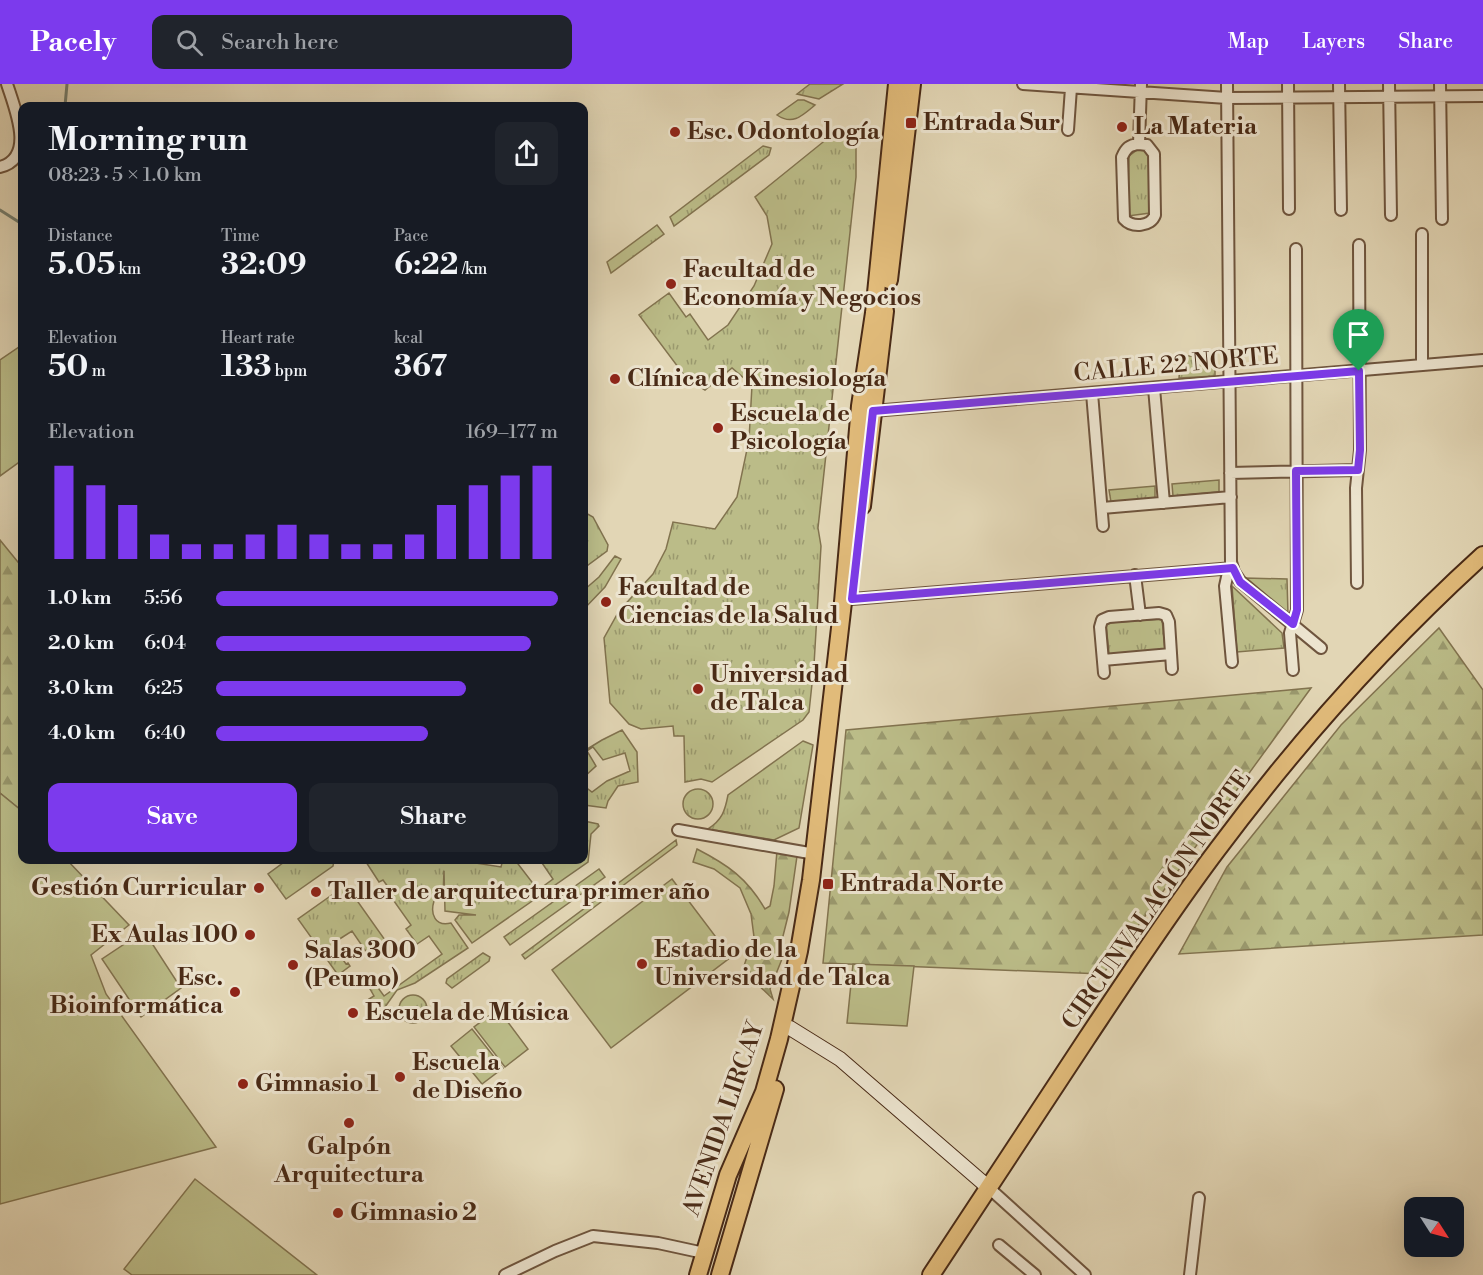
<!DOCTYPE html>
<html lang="en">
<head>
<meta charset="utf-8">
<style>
  body { margin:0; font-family:"Libre Bodoni",serif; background:#20242c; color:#f1f3f6; height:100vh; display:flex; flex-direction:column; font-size:22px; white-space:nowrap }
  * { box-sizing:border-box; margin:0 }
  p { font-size:20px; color:#9ea1a6 }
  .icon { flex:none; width:33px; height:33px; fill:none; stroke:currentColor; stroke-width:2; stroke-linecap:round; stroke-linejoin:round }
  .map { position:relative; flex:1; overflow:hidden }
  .sheet { position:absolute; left:18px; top:18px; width:570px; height:762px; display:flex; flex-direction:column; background:#171b24; border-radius:12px; box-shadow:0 6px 24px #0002 }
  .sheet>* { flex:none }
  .needle { width:39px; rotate:126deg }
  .buttons { position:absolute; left:1404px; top:1113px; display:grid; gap:12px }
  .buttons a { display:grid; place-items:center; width:60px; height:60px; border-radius:12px; background:#171b24; box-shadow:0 6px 24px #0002; font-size:30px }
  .pin { position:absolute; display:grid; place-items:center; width:51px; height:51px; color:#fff; margin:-62px -26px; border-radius:50% 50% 50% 0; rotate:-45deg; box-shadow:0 0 6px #0007 }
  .pin .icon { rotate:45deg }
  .round { display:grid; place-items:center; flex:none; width:63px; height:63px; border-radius:12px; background:#20242c }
  .headline { display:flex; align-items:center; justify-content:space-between; height:102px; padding:0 30px }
  h1 { font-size:33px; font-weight:800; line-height:45px }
  .figures { display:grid; grid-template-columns:repeat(3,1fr); gap:9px; height:102px; padding:6px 30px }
  .figures div { display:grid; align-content:center }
  .figures b { font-size:30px; font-weight:800 }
  .figures small { font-size:16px; font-weight:400 }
  .figures p { font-size:16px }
  .chart { height:168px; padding:12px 30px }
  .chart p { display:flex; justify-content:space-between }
  .chart svg { width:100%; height:108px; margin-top:6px; stroke:#7c3aed; stroke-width:6 }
  .cta { display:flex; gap:12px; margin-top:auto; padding:12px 30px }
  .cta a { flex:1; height:69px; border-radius:12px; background:#7c3aed; color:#fff; font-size:24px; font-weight:800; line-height:69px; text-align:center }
  .cta a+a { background:#20242c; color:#f1f3f6 }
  ul { padding:0 30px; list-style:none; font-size:20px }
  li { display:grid; grid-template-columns:96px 72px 1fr; align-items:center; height:45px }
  li i { height:15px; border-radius:8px; background:#7c3aed }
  header { display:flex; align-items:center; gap:36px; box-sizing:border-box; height:84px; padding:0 30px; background:#7c3aed; color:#fff }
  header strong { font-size:28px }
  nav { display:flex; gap:33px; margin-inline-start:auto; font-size:21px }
  .search { width:420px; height:54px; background:#20242c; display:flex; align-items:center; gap:15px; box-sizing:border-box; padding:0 21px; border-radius:12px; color:#9ea1a6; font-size:22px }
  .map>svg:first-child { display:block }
  .grass { fill:url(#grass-tufts); stroke:#82734f; stroke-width:1.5 }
  .forest { fill:url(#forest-firs); stroke:#82734f; stroke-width:1.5 }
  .garden { fill:#bbbc88; stroke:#82734f; stroke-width:1.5 }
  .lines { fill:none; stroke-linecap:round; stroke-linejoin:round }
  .stream { stroke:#77806f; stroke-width:3 }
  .street-casing { stroke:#6f553e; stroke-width:14 }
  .secondary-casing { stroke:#492a16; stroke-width:16 }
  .primary-casing { stroke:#492a16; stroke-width:20 }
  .street { stroke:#ece4cf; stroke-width:10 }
  .secondary { stroke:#ece4cf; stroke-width:14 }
  .primary { stroke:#e1bb7a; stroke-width:16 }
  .route-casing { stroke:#fff; stroke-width:12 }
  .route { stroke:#7c3aed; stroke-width:8 }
  .poi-dot { fill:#8f2418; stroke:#ece4cf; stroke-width:2 }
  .labels { text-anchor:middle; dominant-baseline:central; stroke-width:6; stroke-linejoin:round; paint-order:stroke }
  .poi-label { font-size:24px; font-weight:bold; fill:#492a16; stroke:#ece4cf; text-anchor:start }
  .street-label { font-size:24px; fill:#492a16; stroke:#ece4cf }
</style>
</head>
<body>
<header>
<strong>Pacely</strong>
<div class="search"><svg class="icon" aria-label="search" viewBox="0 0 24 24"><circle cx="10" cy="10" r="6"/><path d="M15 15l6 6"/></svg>Search here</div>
<nav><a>Map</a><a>Layers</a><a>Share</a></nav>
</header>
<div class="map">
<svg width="1483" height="1191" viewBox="0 0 1483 1191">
  <defs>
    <pattern id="grass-tufts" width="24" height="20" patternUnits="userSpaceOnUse" patternTransform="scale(1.5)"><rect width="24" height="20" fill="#bbbc88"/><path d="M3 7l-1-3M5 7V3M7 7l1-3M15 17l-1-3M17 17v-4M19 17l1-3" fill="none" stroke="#9a996e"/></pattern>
    <pattern id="forest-firs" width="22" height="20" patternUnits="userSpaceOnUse" patternTransform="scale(1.5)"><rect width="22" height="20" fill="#bbbc88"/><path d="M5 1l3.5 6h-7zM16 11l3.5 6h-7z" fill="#9a996e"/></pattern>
  </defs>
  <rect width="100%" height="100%" fill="#e2d6b5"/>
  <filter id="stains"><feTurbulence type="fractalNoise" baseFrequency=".00333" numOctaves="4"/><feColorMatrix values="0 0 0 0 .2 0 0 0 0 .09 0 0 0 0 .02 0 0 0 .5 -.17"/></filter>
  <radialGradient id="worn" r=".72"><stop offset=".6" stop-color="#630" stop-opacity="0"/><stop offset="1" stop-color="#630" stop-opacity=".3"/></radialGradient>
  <path class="grass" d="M 810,0 L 843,0 L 819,15 L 797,10 Z
    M 798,16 L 804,16 L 815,21 C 803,31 793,42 777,31 Z
    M 833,50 L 856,60 L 856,93 L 818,444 L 821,462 L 814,581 L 809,628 L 803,636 L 712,698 L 701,695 L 685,698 L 684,652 L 674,652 L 673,642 L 641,645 L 629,640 L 610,619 L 604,554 L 619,527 L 653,490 L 666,465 L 673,438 L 715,445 L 737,413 L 749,356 L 752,301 L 732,284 L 705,306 L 687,295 L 639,231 L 669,209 L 686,233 L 690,230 L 708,256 L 728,241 L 754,202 L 772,160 L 767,132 L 755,113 Z
    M 763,62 L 771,64 L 769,71 L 674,142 L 670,133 Z
    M 1141,63 L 1152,73 L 1150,129 L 1128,132 L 1129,72 Z
    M 657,141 L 664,150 L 611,189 L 607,178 Z
    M 1181,272 L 1215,272 L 1215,292 L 1179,294 Z
    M 1219,396 L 1219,408 L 1173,412 L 1172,400 Z
    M 1155,402 L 1155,415 L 1111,418 L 1109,406 Z
    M 584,428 L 593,433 L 608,461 L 607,467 L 584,484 Z
    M 615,472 L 621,475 L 605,503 L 584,525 L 584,506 L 599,493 Z
    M 1245,494 L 1287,495 L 1288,531 Z
    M 1232,502 L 1282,549 L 1284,564 L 1237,568 Z
    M 1162,535 L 1165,565 L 1109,570 L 1106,539 Z
    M 622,646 L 637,668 L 638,698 L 618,702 L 608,717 L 606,724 L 584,721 L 584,702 L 592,708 L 607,697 L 630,687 L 625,669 L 603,676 L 593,663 L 587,667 L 596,682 L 584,693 L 584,667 L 602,656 Z
    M 803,657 L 813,661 L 799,744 L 774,756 L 708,745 C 722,736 725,727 728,711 Z
    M683 720a15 15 0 1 1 30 0a15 15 0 1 1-30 0Z
    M 584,737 L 598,740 L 599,742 L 591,750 L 588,778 L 472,859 L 455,836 L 459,831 L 476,831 L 445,827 L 444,787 L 443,811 L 434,817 C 430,830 435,843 451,839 L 468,864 L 415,899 L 397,906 L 385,923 L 386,929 L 381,932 L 369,915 L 374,912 L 370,905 L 376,901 L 384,912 L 442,870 L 429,852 L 417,860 L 406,845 L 411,841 L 389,810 L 391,807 L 383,796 L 379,798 L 366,778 L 370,776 L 456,776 L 501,783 L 502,779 L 479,776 L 515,776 L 538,806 L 553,795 L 540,776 L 584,776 Z
    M 676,756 L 677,761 L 525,875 L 522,871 Z
    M 287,776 L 334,776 L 333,782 L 286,815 L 268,790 Z
    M 599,785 L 605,793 L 510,861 L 504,853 Z
    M 346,801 L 385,856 L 367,869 L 352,847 L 338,856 L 335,854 L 334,856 L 336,858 L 333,861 L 334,863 L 331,865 L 334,869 L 337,867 L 346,880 L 348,879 L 350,882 L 338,891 L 298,835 Z
    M 483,869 L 490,873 L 489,877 L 452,904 L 446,899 L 447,895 Z
    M399 925a14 14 0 1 1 28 0a14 14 0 1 1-28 0Z"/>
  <path class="forest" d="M 0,456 L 22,483 L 22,727 L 0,709 Z
    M 1439,544 L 1483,606 L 1483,851 L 1179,870 L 1227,783 L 1341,641 Z
    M 1311,604 L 1103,890 L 823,879 L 846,646 Z
    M 697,765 C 728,781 747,794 765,825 L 770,822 L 774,802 L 777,767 L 797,772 L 789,828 L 780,864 L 782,875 L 770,905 L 773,915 L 754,897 L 738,899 L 754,853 L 751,830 L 740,804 L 714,785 L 693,778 Z"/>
  <path class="garden" d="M 22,261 L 22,376 L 0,392 L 0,276 Z
    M 0,709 L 22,727 L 22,776 L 67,776 L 129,841 L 91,871 L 106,910 L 216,1063 L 0,1120 Z
    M 672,795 L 731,873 L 611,964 L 552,886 Z
    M 144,847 L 181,904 L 141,933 L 102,875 Z
    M 853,880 L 914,882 L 907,942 L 847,939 Z
    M 498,925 L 528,965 L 505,983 L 474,943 Z
    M 472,945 L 503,984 L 482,1000 L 451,962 Z
    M 195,1095 L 317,1191 L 132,1191 L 124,1185 Z"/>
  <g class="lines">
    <path class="stream" d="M 65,22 L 67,0
      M 0,126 L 22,140"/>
    <defs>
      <path id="street" d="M 1023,0 L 1227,14 L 1483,12
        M 1227,0 L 1231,478 L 1234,488 L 1240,497 L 1321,564
        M 1288,0 L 1289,125
        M 1339,0 L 1341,126
        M 1389,0 L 1391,131
        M 1440,0 L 1442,135
        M 1068,46 L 1071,4
        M 1139,60 C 1129,61 1126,64 1122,73 L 1124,135 C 1132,144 1151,143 1155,131 L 1154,70 L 1147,61 L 1139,60 L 1141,0
        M 0,83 C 36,74 15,25 7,0
        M 1422,150 L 1422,281
        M 1154,304 L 1164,419
        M 1092,309 L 1103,442
        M 873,327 L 1483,276
        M 1230,389 L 1358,386
        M 1102,424 L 1231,413
        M 1135,491 L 1140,531
        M 1357,499 L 1356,404 L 1360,366 L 1359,161
        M 852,515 L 1233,484
        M 1103,576 L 1171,570
        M 1232,578 L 1225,502 L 1227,493 L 1233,484
        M 1293,586 L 1290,549 L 1297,526 L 1296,165
        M 1104,589 L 1100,543 L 1102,536 L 1109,533 L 1159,529 L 1166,531 L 1169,538 L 1172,585
        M 678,746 L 815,770
        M 989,1104 L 1085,1191
        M 999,1161 L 1035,1191
        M 505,1191 L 555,1167 L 593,1152 L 658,1159 L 704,1169
        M 1190,1191 L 1199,1114"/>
      <path id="secondary" d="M 790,944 L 840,975 L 989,1104"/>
      <path id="primary" d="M 889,196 L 912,0
        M 862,422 L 885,227
        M 698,1191 L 728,1091 L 764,1008 L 779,955 L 799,867 L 811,796 L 843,518 L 860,322 L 874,229 L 897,0
        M 720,1191 L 775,1005
        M 931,1191 C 983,1112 1035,1033 1087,954 C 1129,891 1171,827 1217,766 C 1296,660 1385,560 1483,471"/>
    </defs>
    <use href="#street" class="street-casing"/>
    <use href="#secondary" class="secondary-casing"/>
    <use href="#primary" class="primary-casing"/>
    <use href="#street" class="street"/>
    <use href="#secondary" class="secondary"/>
    <use href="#primary" class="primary"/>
  </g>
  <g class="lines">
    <defs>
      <path id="route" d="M 1359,287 L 1360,366 L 1358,386 L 1296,387 L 1297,526 L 1293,540 L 1240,498 L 1233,484 L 852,515 L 873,327 Z"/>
    </defs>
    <use href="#route" class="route-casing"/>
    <use href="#route" class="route"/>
  </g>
  <g class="poi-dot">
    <rect x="905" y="33" width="12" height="12" rx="3"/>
    <circle cx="1122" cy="43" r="6"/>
    <circle cx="675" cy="48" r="6"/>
    <circle cx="671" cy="200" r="6"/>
    <circle cx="615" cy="295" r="6"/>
    <circle cx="718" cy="344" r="6"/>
    <circle cx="606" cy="518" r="6"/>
    <circle cx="698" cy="605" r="6"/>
    <rect x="822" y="794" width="12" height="12" rx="3"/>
    <circle cx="259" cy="804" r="6"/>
    <circle cx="316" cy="808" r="6"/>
    <circle cx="250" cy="851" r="6"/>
    <circle cx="642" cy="880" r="6"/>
    <circle cx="293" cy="881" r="6"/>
    <circle cx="235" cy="908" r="6"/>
    <circle cx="353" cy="929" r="6"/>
    <circle cx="400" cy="993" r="6"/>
    <circle cx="243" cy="1000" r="6"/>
    <circle cx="349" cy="1039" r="6"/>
    <circle cx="338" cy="1129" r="6"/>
  </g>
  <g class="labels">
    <g class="poi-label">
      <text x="923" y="39">Entrada Sur</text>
      <text x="1134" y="43">La Materia</text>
      <text x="687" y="48">Esc. Odontología</text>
      <text x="683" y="186">Facultad de<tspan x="683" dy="28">Economía y Negocios</tspan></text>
      <text x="627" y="295">Clínica de Kinesiología</text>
      <text x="730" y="330">Escuela de<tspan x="730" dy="28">Psicología</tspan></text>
      <text x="618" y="504">Facultad de<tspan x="618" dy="28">Ciencias de la Salud</tspan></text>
      <text x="710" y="591">Universidad<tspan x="710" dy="28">de Talca</tspan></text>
      <text x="840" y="800">Entrada Norte</text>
      <text x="247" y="804" text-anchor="end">Gestión Curricular</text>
      <text x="328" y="808">Taller de arquitectura primer año</text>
      <text x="238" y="851" text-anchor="end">Ex Aulas 100</text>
      <text x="654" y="866">Estadio de la<tspan x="654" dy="28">Universidad de Talca</tspan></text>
      <text x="305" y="867">Salas 300<tspan x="305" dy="28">(Peumo)</tspan></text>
      <text x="223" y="894" text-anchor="end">Esc.<tspan x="223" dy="28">Bioinformática</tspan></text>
      <text x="365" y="929">Escuela de Música</text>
      <text x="412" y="979">Escuela<tspan x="412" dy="28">de Diseño</tspan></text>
      <text x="255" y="1000">Gimnasio 1</text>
      <text x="349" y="1063" text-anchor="middle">Galpón<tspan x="349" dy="28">Arquitectura</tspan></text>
      <text x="350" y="1129">Gimnasio 2</text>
    </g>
    <g class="street-label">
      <text transform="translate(1176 281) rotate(-5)">CALLE 22 NORTE</text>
      <text transform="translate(1157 816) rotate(-55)">CIRCUNVALACIÓN NORTE</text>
      <text transform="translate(724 1035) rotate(-71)">AVENIDA LIRCAY</text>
    </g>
  </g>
  <rect width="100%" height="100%" filter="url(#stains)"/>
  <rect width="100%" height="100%" fill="url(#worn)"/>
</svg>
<div class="buttons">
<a><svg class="needle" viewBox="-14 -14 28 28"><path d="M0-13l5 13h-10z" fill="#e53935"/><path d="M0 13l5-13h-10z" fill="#9ea1a6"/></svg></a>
</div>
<div class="pin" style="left:1359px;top:287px;background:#1e9e55"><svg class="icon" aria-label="arrive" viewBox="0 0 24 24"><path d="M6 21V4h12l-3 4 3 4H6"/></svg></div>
<section class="sheet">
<div class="headline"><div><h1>Morning run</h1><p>08:23 · 5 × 1.0 km</p></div><a class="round"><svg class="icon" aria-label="share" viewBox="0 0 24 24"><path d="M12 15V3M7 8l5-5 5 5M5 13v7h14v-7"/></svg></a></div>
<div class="figures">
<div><p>Distance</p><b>5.05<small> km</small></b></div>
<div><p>Time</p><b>32:09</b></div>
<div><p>Pace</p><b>6:22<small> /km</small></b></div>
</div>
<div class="figures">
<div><p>Elevation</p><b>50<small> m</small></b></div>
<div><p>Heart rate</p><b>133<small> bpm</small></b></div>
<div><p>kcal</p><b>367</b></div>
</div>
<div class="chart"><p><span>Elevation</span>169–177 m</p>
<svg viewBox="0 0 160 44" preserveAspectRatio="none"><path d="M5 44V6M15 44V14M25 44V22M35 44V34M45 44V38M55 44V38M65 44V34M75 44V30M85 44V34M95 44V38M105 44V38M115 44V34M125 44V22M135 44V14M145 44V10M155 44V6"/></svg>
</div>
<ul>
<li><b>1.0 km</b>5:56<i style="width:100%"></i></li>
<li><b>2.0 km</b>6:04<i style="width:92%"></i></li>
<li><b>3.0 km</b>6:25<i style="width:73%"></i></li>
<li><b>4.0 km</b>6:40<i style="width:62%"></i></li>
</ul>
<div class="cta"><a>Save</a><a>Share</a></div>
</section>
</div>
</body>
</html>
